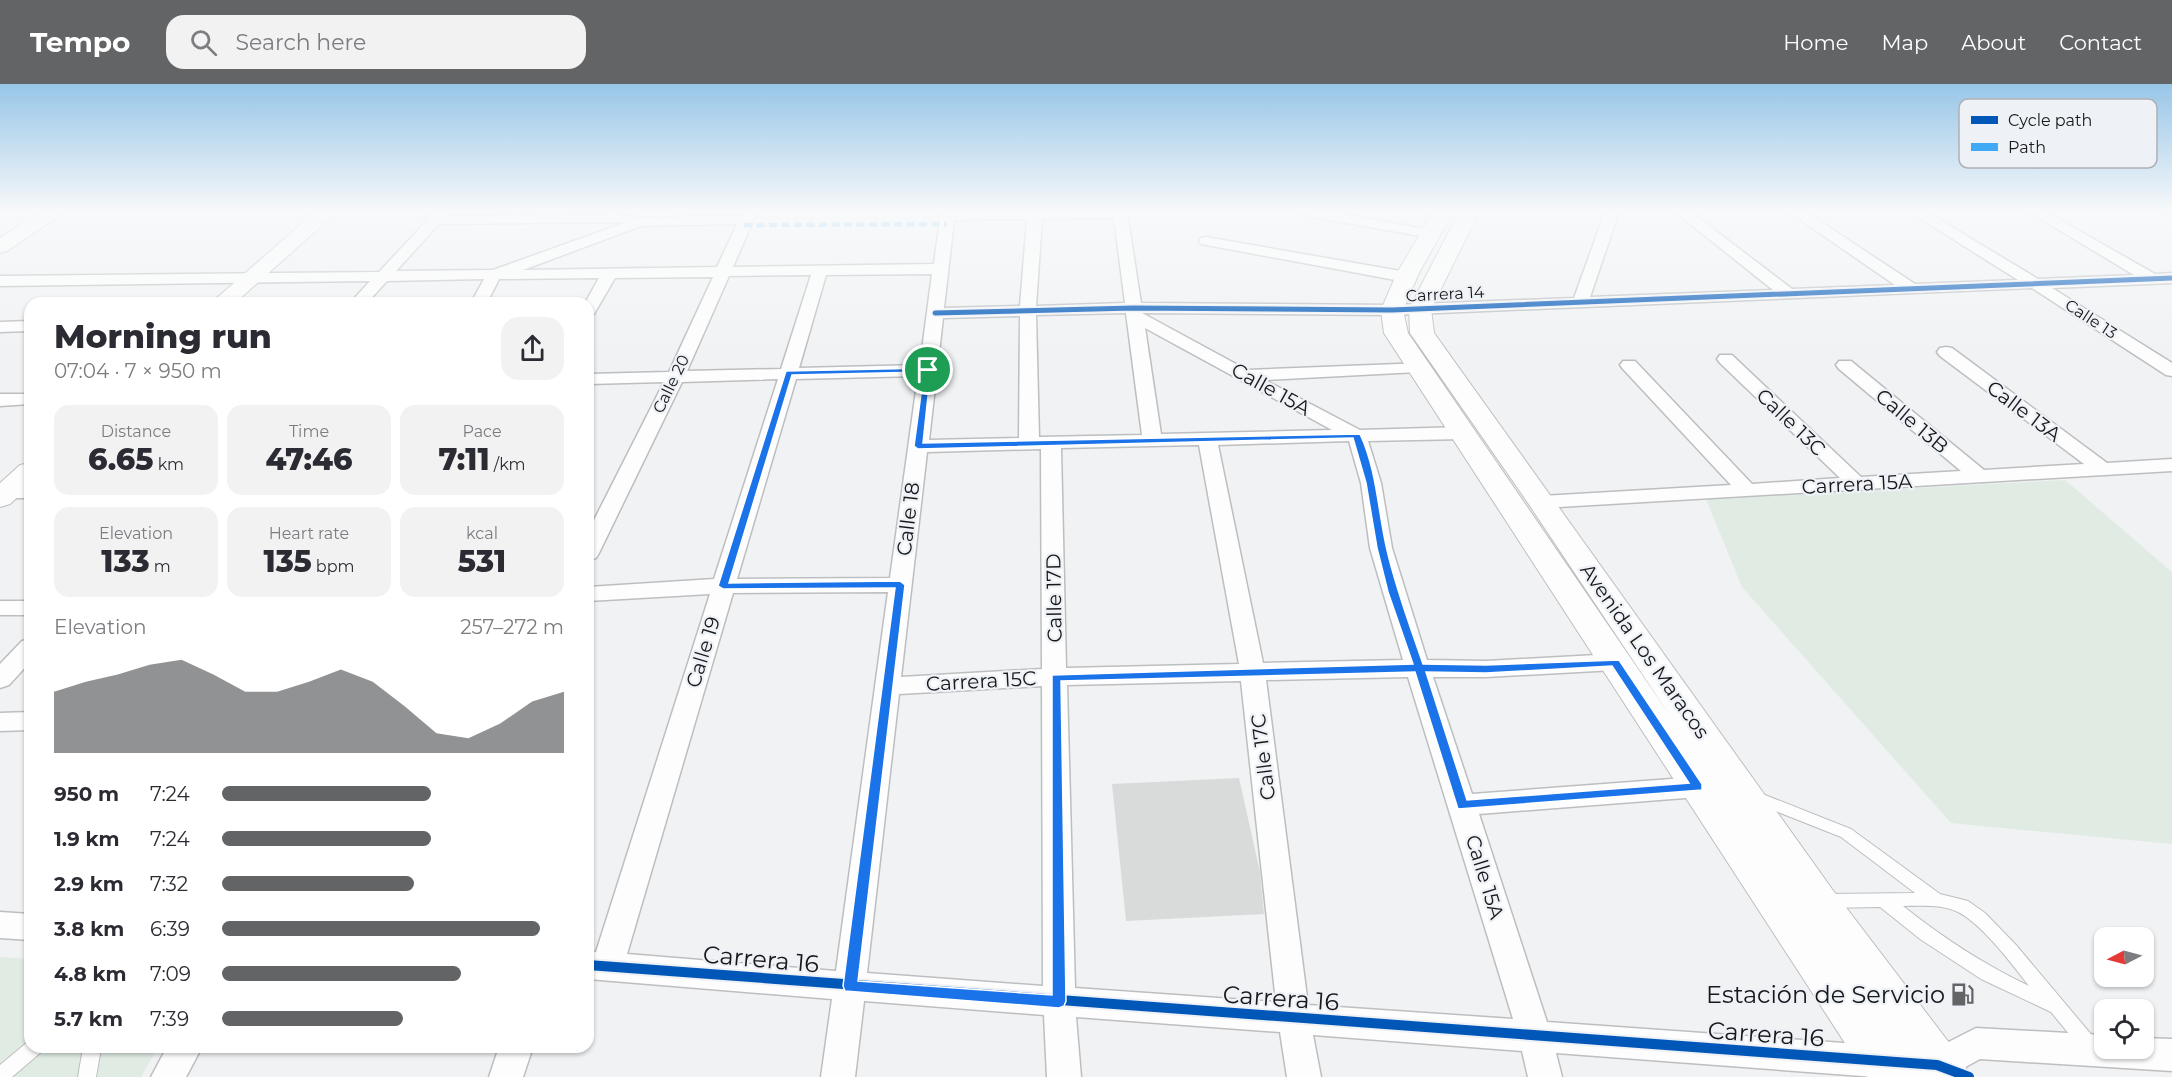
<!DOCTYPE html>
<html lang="en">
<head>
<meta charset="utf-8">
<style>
  body { margin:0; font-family:Montserrat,sans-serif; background:#f2f2f3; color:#2b2b33; height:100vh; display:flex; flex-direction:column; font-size:22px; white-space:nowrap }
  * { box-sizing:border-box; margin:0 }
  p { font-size:20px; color:#7c7c81 }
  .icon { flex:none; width:33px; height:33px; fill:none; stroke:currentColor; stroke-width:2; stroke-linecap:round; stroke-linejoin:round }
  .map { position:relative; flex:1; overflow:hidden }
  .panel { position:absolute; left:24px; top:213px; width:570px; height:756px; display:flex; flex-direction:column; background:#fff; border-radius:18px; box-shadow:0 2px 4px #0004 }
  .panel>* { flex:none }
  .needle { width:39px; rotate:264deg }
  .controls { position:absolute; left:2094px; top:843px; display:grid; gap:12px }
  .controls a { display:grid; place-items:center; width:60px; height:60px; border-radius:12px; background:#fff; box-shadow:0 2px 4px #0004; font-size:30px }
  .pin { position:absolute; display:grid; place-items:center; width:51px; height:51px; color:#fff; margin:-26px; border:3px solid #fff; border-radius:50%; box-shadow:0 2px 6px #0007 }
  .round { display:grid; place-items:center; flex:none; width:63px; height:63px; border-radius:18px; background:#f2f2f3 }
  .overview { display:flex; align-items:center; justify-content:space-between; height:102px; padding:0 30px }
  h1 { font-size:33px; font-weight:800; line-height:45px }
  .stats { display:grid; grid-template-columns:repeat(3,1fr); gap:9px; height:102px; padding:6px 30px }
  .stats div { display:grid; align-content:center; border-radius:15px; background:#f2f2f3; text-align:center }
  .stats b { font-size:30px; font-weight:800 }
  .stats small { font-size:16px; font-weight:400 }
  .stats p { font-size:16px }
  .chart { height:168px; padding:12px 30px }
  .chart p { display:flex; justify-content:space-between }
  .chart svg { width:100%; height:108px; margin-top:6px; fill:#636466; opacity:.7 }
  ul { padding:0 30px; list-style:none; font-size:20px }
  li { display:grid; grid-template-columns:96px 72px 1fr; align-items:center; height:45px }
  li i { height:15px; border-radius:8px; background:#636466 }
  header { display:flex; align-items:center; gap:36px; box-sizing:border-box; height:84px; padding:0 30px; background:#636466; color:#fff }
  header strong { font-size:28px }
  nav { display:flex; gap:33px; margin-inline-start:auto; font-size:21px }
  .search { width:420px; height:54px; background:#f2f2f3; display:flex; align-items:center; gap:15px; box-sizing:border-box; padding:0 21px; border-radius:18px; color:#7c7c81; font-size:22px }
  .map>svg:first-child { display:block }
  .green { fill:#e0ece3 }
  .building { fill:#d9dada }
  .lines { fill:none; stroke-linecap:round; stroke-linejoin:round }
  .lane-casing { stroke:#bdbec0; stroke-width:2 }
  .street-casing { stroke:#bdbec0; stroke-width:3 }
  .secondary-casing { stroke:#bdbec0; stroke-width:2 }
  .lane { fill:#fdfdfd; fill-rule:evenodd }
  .street { fill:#fdfdfd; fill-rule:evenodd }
  .secondary { fill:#fdfdfd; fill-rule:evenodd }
  .quiet { stroke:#3fa9f5; stroke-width:4.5; stroke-dasharray:8 4.5; stroke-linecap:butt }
  .cycleway-far1-casing { stroke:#eef1f6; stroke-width:8 }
  .cycleway-casing { stroke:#eef1f6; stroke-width:14 }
  .cycleway-far1 { stroke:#0057b8; stroke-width:5 }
  .cycleway { stroke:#0057b8; stroke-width:10 }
  .route { fill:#1a73e8; stroke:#fff; stroke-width:1.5; fill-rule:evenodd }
  .labels { text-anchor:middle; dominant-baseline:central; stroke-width:4.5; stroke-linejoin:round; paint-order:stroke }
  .far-street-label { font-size:16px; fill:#17181a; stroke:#eef1f6 }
  .street-label { font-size:20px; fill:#17181a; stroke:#eef1f6 }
  .near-street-label { font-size:24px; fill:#17181a; stroke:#eef1f6 }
  .near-poi-label { font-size:24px; fill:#17181a; stroke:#eef1f6; text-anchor:end }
  .key { fill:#eef1f6; stroke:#aeb0b4; stroke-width:1.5 }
  .key-label { font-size:16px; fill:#17181a }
</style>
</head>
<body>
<header>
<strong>Tempo</strong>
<div class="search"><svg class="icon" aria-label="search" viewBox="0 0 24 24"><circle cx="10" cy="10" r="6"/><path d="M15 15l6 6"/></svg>Search here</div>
<nav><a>Home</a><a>Map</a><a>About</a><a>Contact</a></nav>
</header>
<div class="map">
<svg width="2172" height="993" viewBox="0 0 2172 993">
  <rect width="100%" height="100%" fill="#f0f2f4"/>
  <path class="green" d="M 2065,396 L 2172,488 L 2172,760 L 1951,739 L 1742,503 L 1706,415 Z
    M 0,873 L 30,875 L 30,963 L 158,963 L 141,993 L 0,993 Z"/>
  <path class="building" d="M 1239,694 L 1260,788 L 1264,830 L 1126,837 L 1112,700 Z"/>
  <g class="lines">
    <defs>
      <path id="lane" d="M 1755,707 L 1851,745 L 1940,810 L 1968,817 L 1985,829 L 2016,861 L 2095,955 L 2098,961 L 2095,967 L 2089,969 L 2083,967 L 2051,928 L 1981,895 L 1920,855 L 1880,823 L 1827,824 L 1821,822 L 1819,817 L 1821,812 L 1827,810 L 1915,809 L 1841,753 L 1750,717 L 1748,713 L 1750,709 ZM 1903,822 C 1921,822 1941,820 1958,828 C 1982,840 2012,880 2029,902 C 1983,880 1942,853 1903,822 Z
        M 30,956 L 30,963 L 43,963 L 40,969 L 12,993 L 0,993 L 0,981 Z
        M 79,963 L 97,963 L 100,970 L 96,993 L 78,993 L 82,970 Z"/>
      <path id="street" d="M 435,128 L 450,128 L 447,132 L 619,130 L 640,134 L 741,132 L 743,128 L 757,128 L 733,183 L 934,180 L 941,128 L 1127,128 L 1141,219 L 1392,221 L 1574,214 L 1605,128 L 1619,128 L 1590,213 L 1773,206 L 1675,128 L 1691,128 L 1792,205 L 1895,201 L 1789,128 L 1806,128 L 1915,200 L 2018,196 L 1910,128 L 1927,128 L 2038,195 L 2134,191 L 2029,128 L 2046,128 L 2155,190 L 2172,189 L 2172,199 L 2052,204 L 2172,279 L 2172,292 L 2166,291 L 2032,204 L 1392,231 L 1142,229 L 1247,286 L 1424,279 L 1427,283 L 1424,287 L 1418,288 L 1265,296 L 1360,346 L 1463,343 L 1470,345 L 1473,349 L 1470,353 L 1463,355 L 1368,357 L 1381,399 L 1392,464 L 1427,576 L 1486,577 L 1615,570 L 1624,572 L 1627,578 L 1624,584 L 1615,586 L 1486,593 L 1433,593 L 1472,710 L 1698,693 L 1708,696 L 1712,703 L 1708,710 L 1698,713 L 1479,730 L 1547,938 L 1886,962 L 1898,967 L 1903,978 L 1898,989 L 1888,993 L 1875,993 L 1556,969 L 1562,993 L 1528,993 L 1522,967 L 1313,951 L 1321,993 L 1287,993 L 1280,948 L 1076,933 L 1081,993 L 1047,993 L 1044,931 L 864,917 L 855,993 L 821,993 L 832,915 L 588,895 L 588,867 L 596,868 L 710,510 L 588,517 L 588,503 L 714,495 L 778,295 L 682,298 L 599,469 L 596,474 L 588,476 L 588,448 L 664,298 L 588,300 L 588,290 L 669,288 L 713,193 L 615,194 L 594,230 L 588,232 L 588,219 L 585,219 L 599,194 L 499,195 L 487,219 L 471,219 L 484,195 L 387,197 L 367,219 L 350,219 L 370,197 L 0,202 L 0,192 L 379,188 ZM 1114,134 L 1125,219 L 1036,222 L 1042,135 ZM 1027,135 L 1020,222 L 944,224 L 954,136 ZM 619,138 L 624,139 L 493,186 L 396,187 L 439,140 ZM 737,140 L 717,183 L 523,186 L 641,142 ZM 932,190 L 920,281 L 799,284 L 826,191 ZM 811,191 L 781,285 L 687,287 L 729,192 ZM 1126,229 L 1142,351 L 1039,353 L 1036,231 ZM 1020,232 L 1019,354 L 929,356 L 943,234 ZM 1145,244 L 1332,346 L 1161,350 ZM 918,292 L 890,494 L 737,495 L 796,295 ZM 1349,357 L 1361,399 L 1370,464 L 1403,576 L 1263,579 L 1218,361 ZM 1199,361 L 1239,580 L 1066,584 L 1061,364 ZM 1041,365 L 1042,585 L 901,593 L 927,368 ZM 888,508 L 836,887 L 627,870 L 733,509 ZM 1408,593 L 1513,935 L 1308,921 L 1266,596 ZM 1241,597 L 1276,918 L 1075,904 L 1067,601 ZM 1042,602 L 1043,902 L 867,889 L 899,610 Z
        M 1301,128 L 1332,128 L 1431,146 L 1438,150 L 1431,154 L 1308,132 Z
        M 2160,128 L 2172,128 L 2172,135 Z
        M 1206,153 L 1406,188 L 1414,193 L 1406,198 L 1201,160 L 1199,157 L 1201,154 Z
        M 30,237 L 30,247 L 0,248 L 0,238 Z
        M 1946,263 L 1952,264 L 2107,379 L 2172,375 L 2172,387 L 1542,424 L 1535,422 L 1532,418 L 1535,414 L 1542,412 L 1731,401 L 1623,285 L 1620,281 L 1623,277 L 1635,277 L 1752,400 L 1840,394 L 1720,279 L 1717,275 L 1720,271 L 1732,271 L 1861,393 L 1961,387 L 1839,285 L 1836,281 L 1839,277 L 1851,277 L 1984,386 L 2084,380 L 1940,272 L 1937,268 L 1940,264 Z
        M 0,310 L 30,310 L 30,320 L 0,322 Z
        M 0,402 L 30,402 L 30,414 L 0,414 Z
        M 0,517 L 30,517 L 30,531 L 0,531 Z
        M 30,555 L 30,578 L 9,601 L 0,604 L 0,580 L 22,557 Z
        M 30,628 L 30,646 L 0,647 L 0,629 Z
        M 0,828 L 30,830 L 30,856 L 0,854 Z
        M 1976,944 L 2104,951 L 2104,964 L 2144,964 L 2144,954 L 2172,955 L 2172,987 L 1980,975 L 1947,993 L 1925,992 L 1920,981 L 1925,970 Z
        M 167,963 L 202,963 L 186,993 L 151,993 Z
        M 499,963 L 533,963 L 523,993 L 489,993 Z"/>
      <path id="secondary" d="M 41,128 L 65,128 L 7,167 L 0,169 L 0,154 Z
        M 315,128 L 337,128 L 235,219 L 211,219 Z
        M 1433,128 L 1453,128 L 1419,189 L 1403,226 L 1408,249 L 1671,633 L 1528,419 L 1410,249 L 1409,225 L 1459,128 L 1479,128 L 1431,225 L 1434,249 L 1832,805 L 1963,977 L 1970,993 L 1867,993 L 1384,249 L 1381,226 L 1397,189 Z
        M 30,379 L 30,402 L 10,420 L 0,423 L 0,399 L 20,381 Z"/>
    </defs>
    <use href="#lane" class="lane-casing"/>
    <use href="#street" class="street-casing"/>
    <use href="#secondary" class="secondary-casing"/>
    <use href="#lane" class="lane"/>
    <use href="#street" class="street"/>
    <use href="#secondary" class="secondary"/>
    <path class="quiet" d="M 744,141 L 947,140"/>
    <defs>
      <path id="cycleway-far1" d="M 935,229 L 1133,224 L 1392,226 L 2172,194"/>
      <path id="cycleway" d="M 588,881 L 1937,981 L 1969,993"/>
    </defs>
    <use href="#cycleway-far1" class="cycleway-far1-casing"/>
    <use href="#cycleway" class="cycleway-casing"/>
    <use href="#cycleway-far1" class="cycleway-far1"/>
    <use href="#cycleway" class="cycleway"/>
  </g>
  <linearGradient id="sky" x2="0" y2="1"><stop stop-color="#98c6e8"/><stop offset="0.48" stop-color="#f8f9fa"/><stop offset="1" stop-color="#f8f9fa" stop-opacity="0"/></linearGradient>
  <rect width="2172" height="267" fill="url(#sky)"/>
  <path class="route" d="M 931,284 L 923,359 L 1360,350 C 1377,386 1378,428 1387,466 C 1396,505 1410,542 1423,580 L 1486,581 L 1619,576 L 1702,700 L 1702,706 L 1458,725 L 1415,588 L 1061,597 L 1066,917 L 1064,922 L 1059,924 L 845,907 L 843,902 L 895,504 L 723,505 L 718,502 L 786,287 ZM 924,288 L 914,362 L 918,365 L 1353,354 L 1366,399 L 1377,464 L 1388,508 L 1413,580 L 1052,591 L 1052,911 L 858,897 L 905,501 L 900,497 L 729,499 L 792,291 ZM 1612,582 L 1689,699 L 1467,716 L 1426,588 L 1486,589 Z"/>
  <defs>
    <symbol id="fuel-bare" viewBox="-9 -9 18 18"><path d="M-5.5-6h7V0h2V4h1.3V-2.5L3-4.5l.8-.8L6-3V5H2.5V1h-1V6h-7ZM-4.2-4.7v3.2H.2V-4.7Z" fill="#636466" stroke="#eef1f6" stroke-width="2.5" paint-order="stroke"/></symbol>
  </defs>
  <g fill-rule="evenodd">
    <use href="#fuel-bare" x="1946" y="894" width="33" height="33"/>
  </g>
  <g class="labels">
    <g class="far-street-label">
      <text transform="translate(1445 210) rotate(-3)">Carrera 14</text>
      <text transform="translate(2091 235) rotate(33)">Calle 13</text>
      <text transform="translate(671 300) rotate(-64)">Calle 20</text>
    </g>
    <g class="street-label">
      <text transform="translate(1271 305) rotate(29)">Calle 15A</text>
      <text transform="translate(2024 327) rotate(37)">Calle 13A</text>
      <text transform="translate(1912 337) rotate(40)">Calle 13B</text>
      <text transform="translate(1791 338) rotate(44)">Calle 13C</text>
      <text transform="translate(1857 400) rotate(-3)">Carrera 15A</text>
      <text transform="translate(908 435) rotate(-83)">Calle 18</text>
      <text transform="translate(1054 514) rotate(-91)">Calle 17D</text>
      <text transform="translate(1645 567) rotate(55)">Avenida Los Maracos</text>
      <text transform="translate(703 568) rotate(-73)">Calle 19</text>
      <text transform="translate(981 597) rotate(-3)">Carrera 15C</text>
      <text transform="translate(1263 673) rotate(-97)">Calle 17C</text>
      <text transform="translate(1485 793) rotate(73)">Calle 15A</text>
    </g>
    <g class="near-street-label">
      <text transform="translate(761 875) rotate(5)">Carrera 16</text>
      <text transform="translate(1281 914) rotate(4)">Carrera 16</text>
      <text transform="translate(1766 950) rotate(4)">Carrera 16</text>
    </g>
    <g class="near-poi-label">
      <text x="1945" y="910">Estación de Servicio</text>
    </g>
  </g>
  <rect x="1959" y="15" width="198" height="69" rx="9" class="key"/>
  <rect x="1971" y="32" width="27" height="8" fill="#0057b8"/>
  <rect x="1971" y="59" width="27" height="8" fill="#3fa9f5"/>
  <g class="key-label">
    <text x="2008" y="42">Cycle path</text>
    <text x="2008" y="69">Path</text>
  </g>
</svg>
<div class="controls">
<a><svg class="needle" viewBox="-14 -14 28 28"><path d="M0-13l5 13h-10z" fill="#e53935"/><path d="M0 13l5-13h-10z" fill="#7c7c81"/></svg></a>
<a><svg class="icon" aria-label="locate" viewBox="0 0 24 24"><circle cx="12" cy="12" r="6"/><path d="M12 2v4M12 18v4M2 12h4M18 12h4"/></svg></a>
</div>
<div class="pin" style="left:928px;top:286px;background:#1e9e55"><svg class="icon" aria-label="arrive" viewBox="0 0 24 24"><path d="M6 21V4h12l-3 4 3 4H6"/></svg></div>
<section class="panel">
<div class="overview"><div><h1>Morning run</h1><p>07:04 · 7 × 950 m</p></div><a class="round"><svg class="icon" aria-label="share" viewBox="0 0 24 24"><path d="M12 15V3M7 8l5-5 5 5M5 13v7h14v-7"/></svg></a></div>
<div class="stats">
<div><p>Distance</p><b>6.65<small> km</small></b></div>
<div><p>Time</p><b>47:46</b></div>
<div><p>Pace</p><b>7:11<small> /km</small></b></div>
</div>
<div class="stats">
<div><p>Elevation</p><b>133<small> m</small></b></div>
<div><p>Heart rate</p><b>135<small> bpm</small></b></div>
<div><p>kcal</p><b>531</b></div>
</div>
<div class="chart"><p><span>Elevation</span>257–272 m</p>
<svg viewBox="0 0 160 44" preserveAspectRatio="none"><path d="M0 44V19L10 15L20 12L30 8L40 6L50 12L60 19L70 19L80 15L90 10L100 15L110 25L120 36L130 38L140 32L150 23L160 19V44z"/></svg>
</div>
<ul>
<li><b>950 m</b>7:24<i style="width:61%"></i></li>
<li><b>1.9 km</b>7:24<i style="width:61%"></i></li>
<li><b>2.9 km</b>7:32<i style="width:56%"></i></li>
<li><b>3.8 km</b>6:39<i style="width:93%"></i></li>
<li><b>4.8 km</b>7:09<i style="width:70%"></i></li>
<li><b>5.7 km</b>7:39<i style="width:53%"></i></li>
</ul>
</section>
</div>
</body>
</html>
